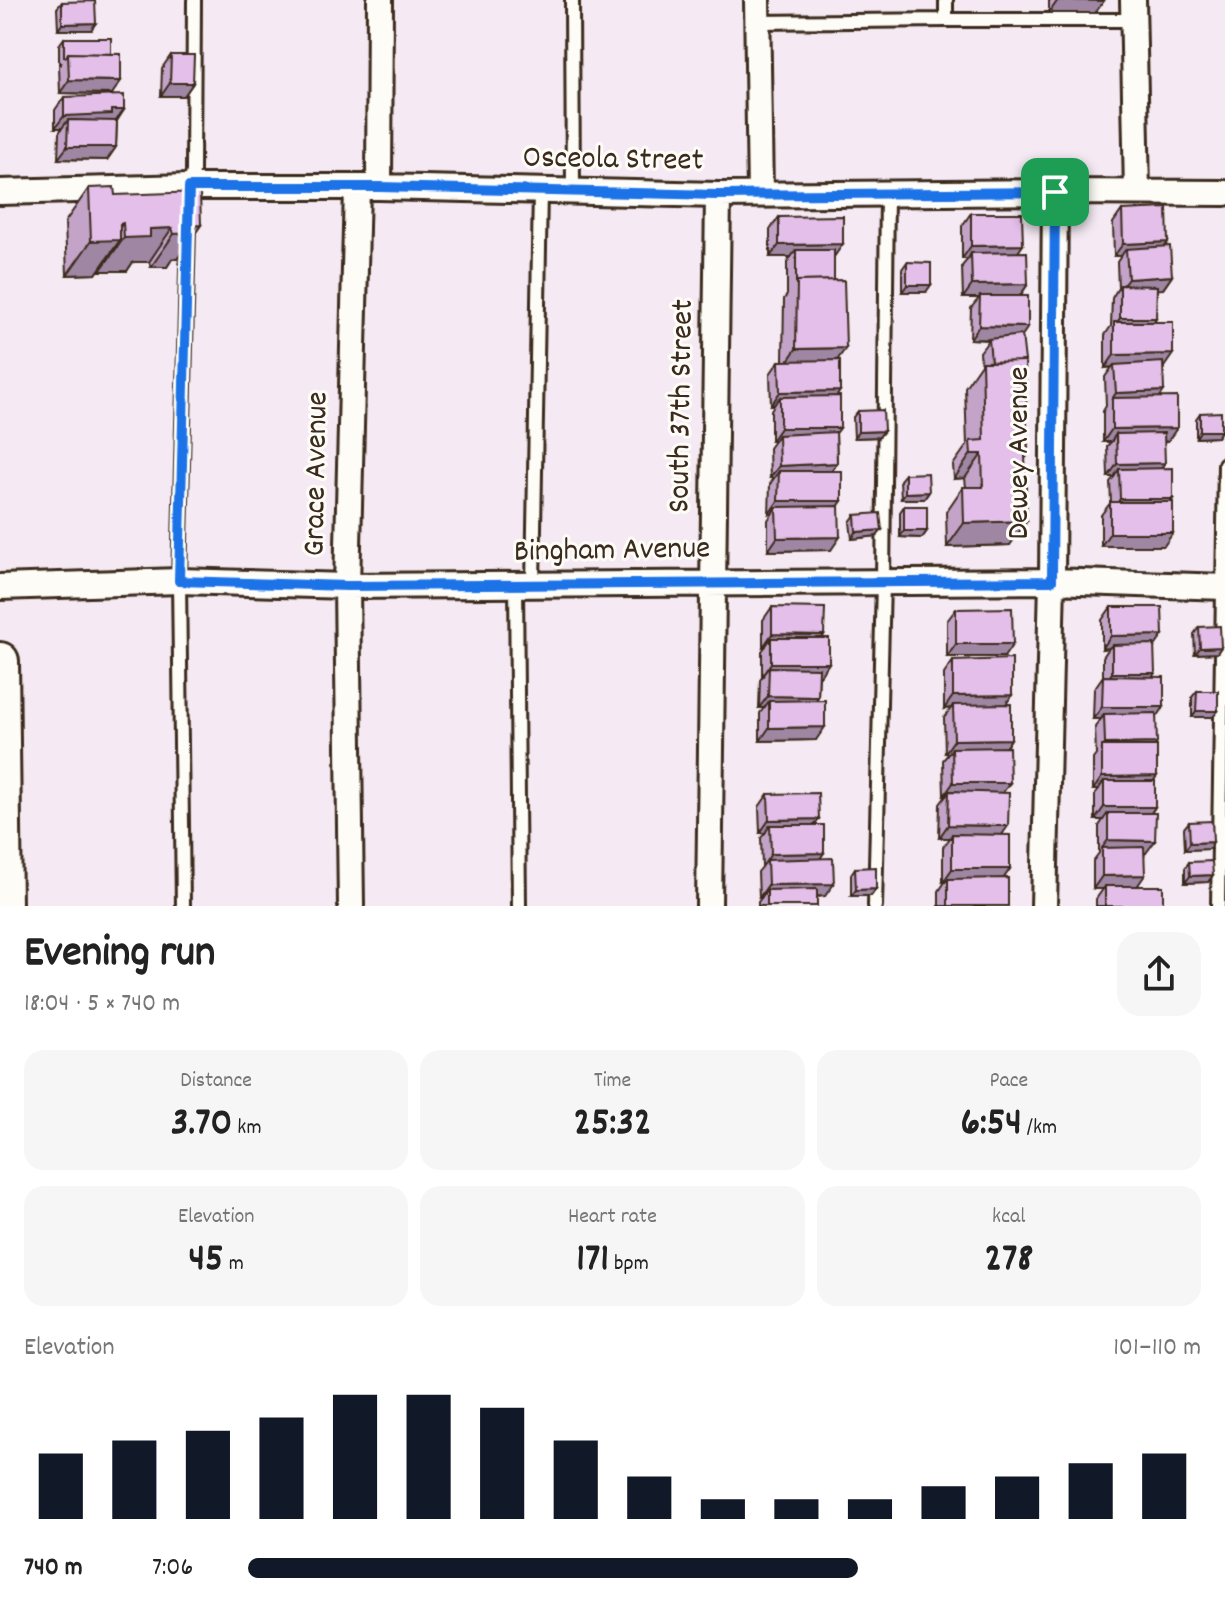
<!DOCTYPE html>
<html lang="en">
<head>
<meta charset="utf-8">
<style>
  body { margin:0; font-family:Dekko,sans-serif; background:#f6f6f6; color:#222; height:100vh; display:flex; flex-direction:column; font-size:30px; white-space:nowrap }
  * { box-sizing:border-box; margin:0 }
  p { font-size:26px; color:#767676 }
  .icon { flex:none; width:44px; height:44px; fill:none; stroke:currentColor; stroke-width:2; stroke-linecap:round; stroke-linejoin:round }
  .map { position:relative; height:906px; overflow:hidden }
  .details { display:flex; flex-direction:column; background:#fff; flex:1 }
  .details>* { flex:none }
  .pin { position:absolute; display:grid; place-items:center; width:68px; height:68px; color:#fff; margin:-34px; border-radius:16px; box-shadow:0 4px 12px #0006 }
  .round { display:grid; place-items:center; flex:none; width:84px; height:84px; border-radius:24px; background:#f6f6f6 }
  .head { display:flex; align-items:center; justify-content:space-between; height:136px; padding:0 24px }
  h1 { font-size:44px; font-weight:700; line-height:60px }
  .stats { display:grid; grid-template-columns:repeat(3,1fr); gap:12px; height:136px; padding:8px 24px }
  .stats div { display:grid; align-content:center; border-radius:20px; background:#f6f6f6; text-align:center }
  .stats b { font-size:40px; font-weight:700 }
  .stats small { font-size:22px; font-weight:400 }
  .stats p { font-size:22px }
  .chart { height:224px; padding:16px 24px }
  .chart p { display:flex; justify-content:space-between }
  .chart svg { width:100%; height:144px; margin-top:8px; stroke:#111827; stroke-width:6 }
  ul { padding:0 24px; list-style:none; font-size:26px }
  li { display:grid; grid-template-columns:128px 96px 1fr; align-items:center; height:60px }
  li i { height:20px; border-radius:10px; background:#111827 }
  .map>svg:first-child { display:block }
  .lines { fill:none; stroke-linecap:round; stroke-linejoin:round }
  .service-casing { stroke:#3b2a1e; stroke-width:18 }
  .minor-casing { stroke:#3b2a1e; stroke-width:30 }
  .secondary-casing { stroke:#3b2a1e; stroke-width:42 }
  .service { stroke:#fdfcf7; stroke-width:12 }
  .minor { stroke:#fdfcf7; stroke-width:24 }
  .secondary { stroke:#fdfcf7; stroke-width:36 }
  .wall { fill:#c3a4c8; stroke:#3b2a1e; stroke-width:2 }
  .shaded-wall { fill:#9f86a3; stroke:#3b2a1e; stroke-width:2 }
  .building { fill:#e3bfe9; stroke:#3b2a1e; stroke-width:2 }
  .route-casing { stroke:#fff; stroke-width:16 }
  .route { stroke:#1a73e8; stroke-width:10 }
  .labels { text-anchor:middle; dominant-baseline:central; stroke-width:6; stroke-linejoin:round; paint-order:stroke }
  .street-label { font-size:32px; fill:#3b2a1e; stroke:#fdfcf7 }
</style>
</head>
<body>
<div class="map">
<svg width="1225" height="906" viewBox="0 0 1225 906">
  <rect width="100%" height="100%" fill="#f5eaf3"/>
  <filter id="ink" filterUnits="userSpaceOnUse"><feTurbulence type="fractalNoise" baseFrequency=".0125" numOctaves="2"/><feDisplacementMap in="SourceGraphic" scale="16" xChannelSelector="R" yChannelSelector="G"/><feConvolveMatrix kernelMatrix="1 2 1 2 8 2 1 2 1" color-interpolation-filters="sRGB"/></filter>
  <g filter="url(#ink)">
    <g class="lines">
      <defs>
        <path id="service" d="M 572,0 L 573,192
          M 946,20 L 946,0
          M 757,22 L 946,20 L 1133,20
          M 189,188 L 193,172 L 194,0
          M 516,585 L 519,906
          M 533,585 L 540,191
          M 183,906 L 179,581 L 188,231
          M 875,906 L 883,582 L 887,193
          M 1218,906 L 1225,464"/>
        <path id="minor" d="M 757,0 L 760,194
          M 1133,0 L 1137,192
          M 379,187 L 380,0
          M 0,192 L 189,187 L 379,187 L 718,195 L 1055,192 L 1225,193
          M 0,587 L 179,581 L 347,586 L 1052,581 L 1225,587
          M 351,906 L 347,586 L 357,188
          M 709,906 L 718,195
          M 1044,906 L 1052,581 L 1055,192"/>
        <path id="secondary" d="M 0,661 L 3,906"/>
      </defs>
      <use href="#service" class="service-casing"/>
      <use href="#minor" class="minor-casing"/>
      <use href="#secondary" class="secondary-casing"/>
      <use href="#service" class="service"/>
      <use href="#minor" class="minor"/>
      <use href="#secondary" class="secondary"/>
    </g>
    <path class="wall" d="M 1049,0 L 1104,0 L 1095,13 L 1049,13 Z
      M 62,2 L 91,30 L 58,30 L 57,8 Z
      M 64,38 L 112,94 L 60,93 L 59,66 L 61,63 L 59,63 L 59,45 Z
      M 171,55 L 193,83 L 184,96 L 161,96 L 162,68 Z
      M 64,97 L 124,110 L 117,121 L 116,147 L 107,160 L 58,159 L 59,133 L 62,128 L 55,128 L 55,110 Z
      M 89,188 L 115,195 L 201,225 L 177,259 L 172,259 L 167,267 L 151,267 L 149,262 L 133,262 L 127,271 L 100,271 L 100,268 L 96,274 L 67,275 L 65,222 Z
      M 1122,210 L 1168,242 L 1164,247 L 1172,276 L 1163,289 L 1157,289 L 1154,322 L 1164,367 L 1160,397 L 1168,441 L 1164,441 L 1161,468 L 1173,499 L 1170,502 L 1164,546 L 1101,546 L 1101,515 L 1111,502 L 1110,482 L 1114,477 L 1108,477 L 1107,446 L 1111,442 L 1103,442 L 1103,411 L 1106,406 L 1105,377 L 1112,367 L 1105,368 L 1105,335 L 1111,326 L 1112,298 L 1118,288 L 1117,262 L 1121,256 L 1114,256 L 1113,223 Z
      M 971,213 L 1018,252 L 1028,284 L 1020,296 L 1028,455 L 1025,459 L 1010,545 L 947,547 L 946,512 L 963,487 L 966,487 L 965,478 L 954,479 L 953,465 L 967,445 L 965,387 L 981,364 L 980,352 L 989,340 L 970,339 L 971,308 L 979,298 L 963,298 L 962,266 L 968,259 L 962,259 L 962,226 Z
      M 779,217 L 834,256 L 834,280 L 840,391 L 836,396 L 840,428 L 836,433 L 837,463 L 832,471 L 838,506 L 831,550 L 768,551 L 768,520 L 772,514 L 769,514 L 770,484 L 774,478 L 770,478 L 769,448 L 774,441 L 771,441 L 771,410 L 774,405 L 771,405 L 770,374 L 779,361 L 783,361 L 784,299 L 787,295 L 787,263 L 791,257 L 770,257 L 770,230 Z
      M 907,262 L 926,292 L 902,292 L 902,269 Z
      M 858,411 L 879,437 L 854,438 L 853,417 Z
      M 1200,413 L 1221,431 L 1217,437 L 1196,438 L 1196,419 Z
      M 905,474 L 929,492 L 924,499 L 901,499 L 900,480 Z
      M 904,506 L 927,531 L 922,538 L 900,537 L 900,512 Z
      M 855,515 L 877,536 L 852,539 L 850,522 Z
      M 772,607 L 824,635 L 822,638 L 829,663 L 819,676 L 818,697 L 816,700 L 816,740 L 760,741 L 760,713 L 764,708 L 759,708 L 760,680 L 763,676 L 762,676 L 762,651 L 765,647 L 763,647 L 763,620 Z
      M 1111,607 L 1154,647 L 1152,676 L 1156,717 L 1154,781 L 1155,807 L 1151,813 L 1146,853 L 1145,853 L 1138,886 L 1163,906 L 1096,906 L 1096,899 L 1103,889 L 1093,889 L 1093,861 L 1099,853 L 1099,826 L 1103,820 L 1095,820 L 1095,794 L 1098,790 L 1093,790 L 1093,759 L 1096,755 L 1095,727 L 1101,719 L 1093,719 L 1094,689 L 1103,676 L 1103,657 L 1109,648 L 1102,649 L 1102,620 Z
      M 956,609 L 1004,657 L 947,657 L 947,621 Z
      M 1199,627 L 1221,647 L 1217,653 L 1195,654 L 1194,634 Z
      M 953,661 L 1012,695 L 1006,704 L 1011,739 L 1006,747 L 1003,793 L 1002,835 L 1004,878 L 1008,906 L 939,906 L 939,891 L 945,882 L 943,882 L 943,847 L 950,838 L 939,838 L 940,804 L 946,796 L 944,796 L 943,760 L 949,753 L 945,753 L 944,718 L 951,708 L 944,709 L 944,674 Z
      M 1197,691 L 1213,717 L 1192,717 L 1192,697 Z
      M 768,794 L 819,819 L 815,825 L 825,896 L 817,897 L 817,906 L 758,906 L 758,902 L 761,898 L 759,898 L 758,872 L 762,867 L 761,838 L 765,833 L 760,833 L 759,807 Z
      M 1189,822 L 1213,842 L 1209,849 L 1185,850 L 1184,828 Z
      M 1189,862 L 1213,875 L 1208,882 L 1185,883 L 1185,868 Z
      M 855,868 L 876,889 L 871,896 L 851,896 L 851,874 Z"/>
    <path class="shaded-wall" d="M 1058,0 L 1104,1 L 1095,13 L 1049,13 Z
      M 96,23 L 91,30 L 58,30 L 62,24 Z
      M 69,80 L 121,81 L 112,94 L 60,93 Z
      M 170,83 L 193,83 L 184,96 L 161,96 Z
      M 111,110 L 124,110 L 115,122 L 68,120 L 62,128 L 55,128 L 64,116 Z
      M 67,147 L 116,147 L 107,160 L 58,159 Z
      M 123,223 L 111,240 L 120,240 L 96,274 L 67,275 L 91,241 L 120,224 Z
      M 201,225 L 177,259 L 172,259 L 167,267 L 151,267 L 174,234 L 190,226 Z
      M 172,228 L 149,262 L 133,262 L 127,271 L 100,271 L 124,238 L 150,229 Z
      M 1168,242 L 1159,255 L 1126,249 L 1121,256 L 1114,256 L 1123,244 Z
      M 843,244 L 834,257 L 796,250 L 791,257 L 770,257 L 779,245 Z
      M 1023,245 L 1014,258 L 971,253 L 968,259 L 962,259 L 971,246 Z
      M 1172,276 L 1163,289 L 1120,292 L 1120,289 L 1128,279 Z
      M 1028,284 L 1019,297 L 980,296 L 979,298 L 963,298 L 972,285 Z
      M 907,285 L 931,285 L 926,292 L 902,292 Z
      M 1120,318 L 1156,318 L 1148,331 L 1114,327 Z
      M 979,326 L 1028,327 L 1019,340 L 970,339 Z
      M 846,348 L 832,367 L 783,368 L 796,349 Z
      M 1173,354 L 1164,367 L 1114,365 L 1112,367 L 1105,368 L 1114,355 Z
      M 840,391 L 831,404 L 780,397 L 774,405 L 771,405 L 780,392 Z
      M 1164,391 L 1155,404 L 1112,399 L 1116,393 Z
      M 780,428 L 840,428 L 831,440 L 778,435 L 774,441 L 771,441 Z
      M 1177,428 L 1168,441 L 1116,442 L 1116,434 L 1111,442 L 1103,442 L 1112,429 Z
      M 884,431 L 879,437 L 854,438 L 858,432 Z
      M 1200,431 L 1221,431 L 1217,437 L 1196,438 Z
      M 971,454 L 982,454 L 965,478 L 954,479 Z
      M 837,463 L 828,476 L 779,471 L 774,478 L 770,478 L 779,466 Z
      M 1165,463 L 1156,476 L 1119,469 L 1114,477 L 1108,477 L 1117,464 Z
      M 929,492 L 924,499 L 901,499 L 905,493 Z
      M 1120,499 L 1173,499 L 1164,511 L 1111,512 Z
      M 778,501 L 842,501 L 833,514 L 776,507 L 772,514 L 769,514 Z
      M 1027,521 L 1010,545 L 947,547 L 964,523 Z
      M 882,530 L 877,536 L 852,539 L 856,532 Z
      M 904,531 L 927,531 L 922,538 L 900,537 Z
      M 1110,533 L 1173,533 L 1164,546 L 1101,546 Z
      M 840,537 L 831,550 L 768,551 L 777,538 Z
      M 772,634 L 824,635 L 815,648 L 771,638 L 765,647 L 763,647 Z
      M 1163,635 L 1154,648 L 1112,645 L 1109,648 L 1102,649 L 1111,636 Z
      M 956,644 L 1013,644 L 1004,657 L 947,657 Z
      M 1221,647 L 1217,653 L 1195,654 L 1200,648 Z
      M 771,663 L 829,663 L 820,676 L 769,676 L 769,667 L 762,676 Z
      M 1112,673 L 1155,673 L 1146,686 L 1103,686 Z
      M 1012,695 L 1004,707 L 953,705 L 951,708 L 944,709 L 953,696 Z
      M 768,696 L 818,697 L 809,710 L 769,701 L 764,708 L 759,708 Z
      M 1102,707 L 1164,707 L 1155,720 L 1104,714 L 1101,719 L 1093,719 Z
      M 1196,711 L 1218,711 L 1213,717 L 1192,717 Z
      M 825,727 L 816,740 L 760,741 L 769,728 Z
      M 1011,739 L 1002,752 L 952,748 L 949,753 L 945,753 L 954,740 Z
      M 1157,743 L 1148,755 L 1102,749 L 1105,744 Z
      M 1157,776 L 1148,789 L 1104,781 L 1098,790 L 1093,790 L 1102,777 Z
      M 953,783 L 1010,783 L 1001,795 L 949,791 L 946,796 L 944,796 Z
      M 1104,807 L 1155,807 L 1146,820 L 1108,813 L 1103,820 L 1095,820 Z
      M 819,819 L 810,832 L 770,825 L 765,833 L 760,833 L 769,820 Z
      M 948,825 L 1008,826 L 999,839 L 952,834 L 950,838 L 939,838 Z
      M 1108,840 L 1155,841 L 1146,853 L 1102,853 L 1102,848 Z
      M 1213,842 L 1209,849 L 1185,850 L 1190,843 Z
      M 824,853 L 815,866 L 767,860 L 762,867 L 771,854 Z
      M 952,869 L 1010,869 L 1001,882 L 948,879 L 945,882 L 943,882 Z
      M 1145,875 L 1136,888 L 1105,886 L 1103,889 L 1093,889 L 1102,876 Z
      M 1213,875 L 1208,882 L 1185,883 L 1190,876 Z
      M 834,884 L 825,896 L 767,898 L 767,890 L 761,898 L 759,898 L 768,885 Z
      M 876,889 L 871,896 L 851,896 L 856,890 Z"/>
    <path class="building" d="M 95,1 L 96,23 L 62,24 L 62,2 Z
      M 64,38 L 111,38 L 111,54 L 68,53 L 66,57 L 64,57 Z
      M 68,53 L 121,54 L 121,81 L 69,80 Z
      M 171,55 L 194,55 L 193,83 L 170,83 Z
      M 124,95 L 124,110 L 111,110 L 111,114 L 64,116 L 64,97 Z
      M 68,120 L 117,121 L 116,147 L 67,147 Z
      M 114,187 L 115,195 L 200,192 L 201,225 L 190,226 L 190,233 L 174,234 L 172,228 L 150,229 L 150,237 L 124,238 L 123,223 L 120,224 L 120,240 L 91,241 L 89,188 Z
      M 1167,208 L 1168,242 L 1123,244 L 1122,210 Z
      M 971,213 L 1022,213 L 1023,245 L 971,246 Z
      M 843,216 L 843,244 L 779,245 L 779,217 Z
      M 1170,246 L 1172,276 L 1128,279 L 1126,249 Z
      M 796,250 L 834,250 L 834,280 L 797,281 L 797,282 L 796,282 Z
      M 1027,252 L 1028,284 L 972,285 L 971,253 Z
      M 907,262 L 931,263 L 931,285 L 907,285 Z
      M 844,280 L 846,348 L 796,349 L 797,281 Z
      M 1120,285 L 1157,286 L 1156,318 L 1120,318 Z
      M 980,296 L 1028,296 L 1028,327 L 979,326 Z
      M 1114,322 L 1173,322 L 1173,354 L 1114,355 Z
      M 1022,335 L 1025,361 L 991,362 L 989,339 Z
      M 840,360 L 840,391 L 780,392 L 779,361 Z
      M 1025,361 L 1028,455 L 1025,455 L 1027,521 L 964,523 L 963,487 L 983,487 L 982,454 L 971,454 L 970,441 L 984,440 L 982,362 Z
      M 1163,362 L 1164,391 L 1116,393 L 1114,365 Z
      M 840,396 L 840,428 L 780,428 L 780,397 Z
      M 1177,397 L 1177,428 L 1112,429 L 1112,398 Z
      M 883,410 L 884,431 L 858,432 L 858,411 Z
      M 1221,412 L 1221,431 L 1200,431 L 1200,413 Z
      M 836,432 L 837,463 L 779,466 L 778,435 Z
      M 1164,433 L 1165,463 L 1117,464 L 1116,434 Z
      M 1173,468 L 1173,499 L 1120,499 L 1119,469 Z
      M 779,471 L 842,471 L 842,501 L 778,501 Z
      M 928,473 L 929,492 L 905,493 L 905,474 Z
      M 1110,502 L 1173,502 L 1173,533 L 1110,533 Z
      M 839,506 L 840,537 L 777,538 L 776,507 Z
      M 904,506 L 927,506 L 927,531 L 904,531 Z
      M 880,513 L 882,530 L 856,532 L 855,515 Z
      M 772,607 L 825,608 L 824,635 L 772,634 Z
      M 1111,607 L 1162,607 L 1163,635 L 1111,636 Z
      M 1012,608 L 1013,644 L 956,644 L 956,609 Z
      M 1220,626 L 1221,647 L 1200,648 L 1199,627 Z
      M 771,638 L 829,638 L 829,663 L 771,663 Z
      M 1154,644 L 1155,673 L 1112,673 L 1112,645 Z
      M 1012,659 L 1012,695 L 953,696 L 953,661 Z
      M 769,667 L 819,668 L 818,697 L 768,696 Z
      M 1103,676 L 1164,677 L 1164,707 L 1102,707 Z
      M 1197,691 L 1218,691 L 1218,711 L 1196,711 Z
      M 825,700 L 825,727 L 769,728 L 769,701 Z
      M 1011,704 L 1011,739 L 954,740 L 953,705 Z
      M 1156,713 L 1157,743 L 1105,744 L 1104,714 Z
      M 1102,746 L 1157,746 L 1157,776 L 1102,777 Z
      M 1009,747 L 1010,783 L 953,783 L 952,748 Z
      M 1104,781 L 1155,781 L 1155,807 L 1104,807 Z
      M 949,791 L 1009,793 L 1008,826 L 948,825 Z
      M 818,793 L 819,819 L 769,820 L 768,794 Z
      M 1108,813 L 1156,813 L 1155,841 L 1108,840 Z
      M 1212,821 L 1213,842 L 1190,843 L 1189,822 Z
      M 770,825 L 824,825 L 824,853 L 771,854 Z
      M 952,834 L 1010,835 L 1010,869 L 952,869 Z
      M 1144,847 L 1145,875 L 1102,876 L 1102,848 Z
      M 833,858 L 834,884 L 768,885 L 767,860 Z
      M 1212,861 L 1213,875 L 1190,876 L 1189,862 Z
      M 876,867 L 876,889 L 856,890 L 855,868 Z
      M 1008,878 L 1008,906 L 948,906 L 948,879 Z
      M 1105,886 L 1163,886 L 1163,906 L 1105,906 Z
      M 817,889 L 817,906 L 767,906 L 767,890 Z"/>
  </g>
  <g class="lines" filter="url(#ink)">
    <defs>
      <path id="route" d="M 189,187 L 379,187 L 718,195 L 1055,192 L 1052,581 L 347,586 L 179,581 Z"/>
    </defs>
    <use href="#route" class="route-casing"/>
    <use href="#route" class="route"/>
  </g>
  <g class="labels">
    <g class="street-label">
      <text transform="translate(613 161) rotate(1)">Osceola Street</text>
      <text transform="translate(683 406) rotate(-89)">South 37th Street</text>
      <text transform="translate(1021 453) rotate(-90)">Dewey Avenue</text>
      <text transform="translate(318 474) rotate(-89)">Grace Avenue</text>
      <text transform="translate(612 552) rotate(-1)">Bingham Avenue</text>
    </g>
  </g>
</svg>
<div class="pin" style="left:1055px;top:192px;background:#1e9e55"><svg class="icon" aria-label="arrive" viewBox="0 0 24 24"><path d="M6 21V4h12l-3 4 3 4H6"/></svg></div>
</div>
<section class="details">
<div class="head"><div><h1>Evening run</h1><p>18:04 · 5 × 740 m</p></div><a class="round"><svg class="icon" aria-label="share" viewBox="0 0 24 24"><path d="M12 15V3M7 8l5-5 5 5M5 13v7h14v-7"/></svg></a></div>
<div class="stats">
<div><p>Distance</p><b>3.70<small> km</small></b></div>
<div><p>Time</p><b>25:32</b></div>
<div><p>Pace</p><b>6:54<small> /km</small></b></div>
</div>
<div class="stats">
<div><p>Elevation</p><b>45<small> m</small></b></div>
<div><p>Heart rate</p><b>171<small> bpm</small></b></div>
<div><p>kcal</p><b>278</b></div>
</div>
<div class="chart"><p><span>Elevation</span>101–110 m</p>
<svg viewBox="0 0 160 44" preserveAspectRatio="none"><path d="M5 44V24M15 44V20M25 44V17M35 44V13M45 44V6M55 44V6M65 44V10M75 44V20M85 44V31M95 44V38M105 44V38M115 44V38M125 44V34M135 44V31M145 44V27M155 44V24"/></svg>
</div>
<ul>
<li><b>740 m</b>7:06<i style="width:64%"></i></li>
</ul>
</section>
</body>
</html>
